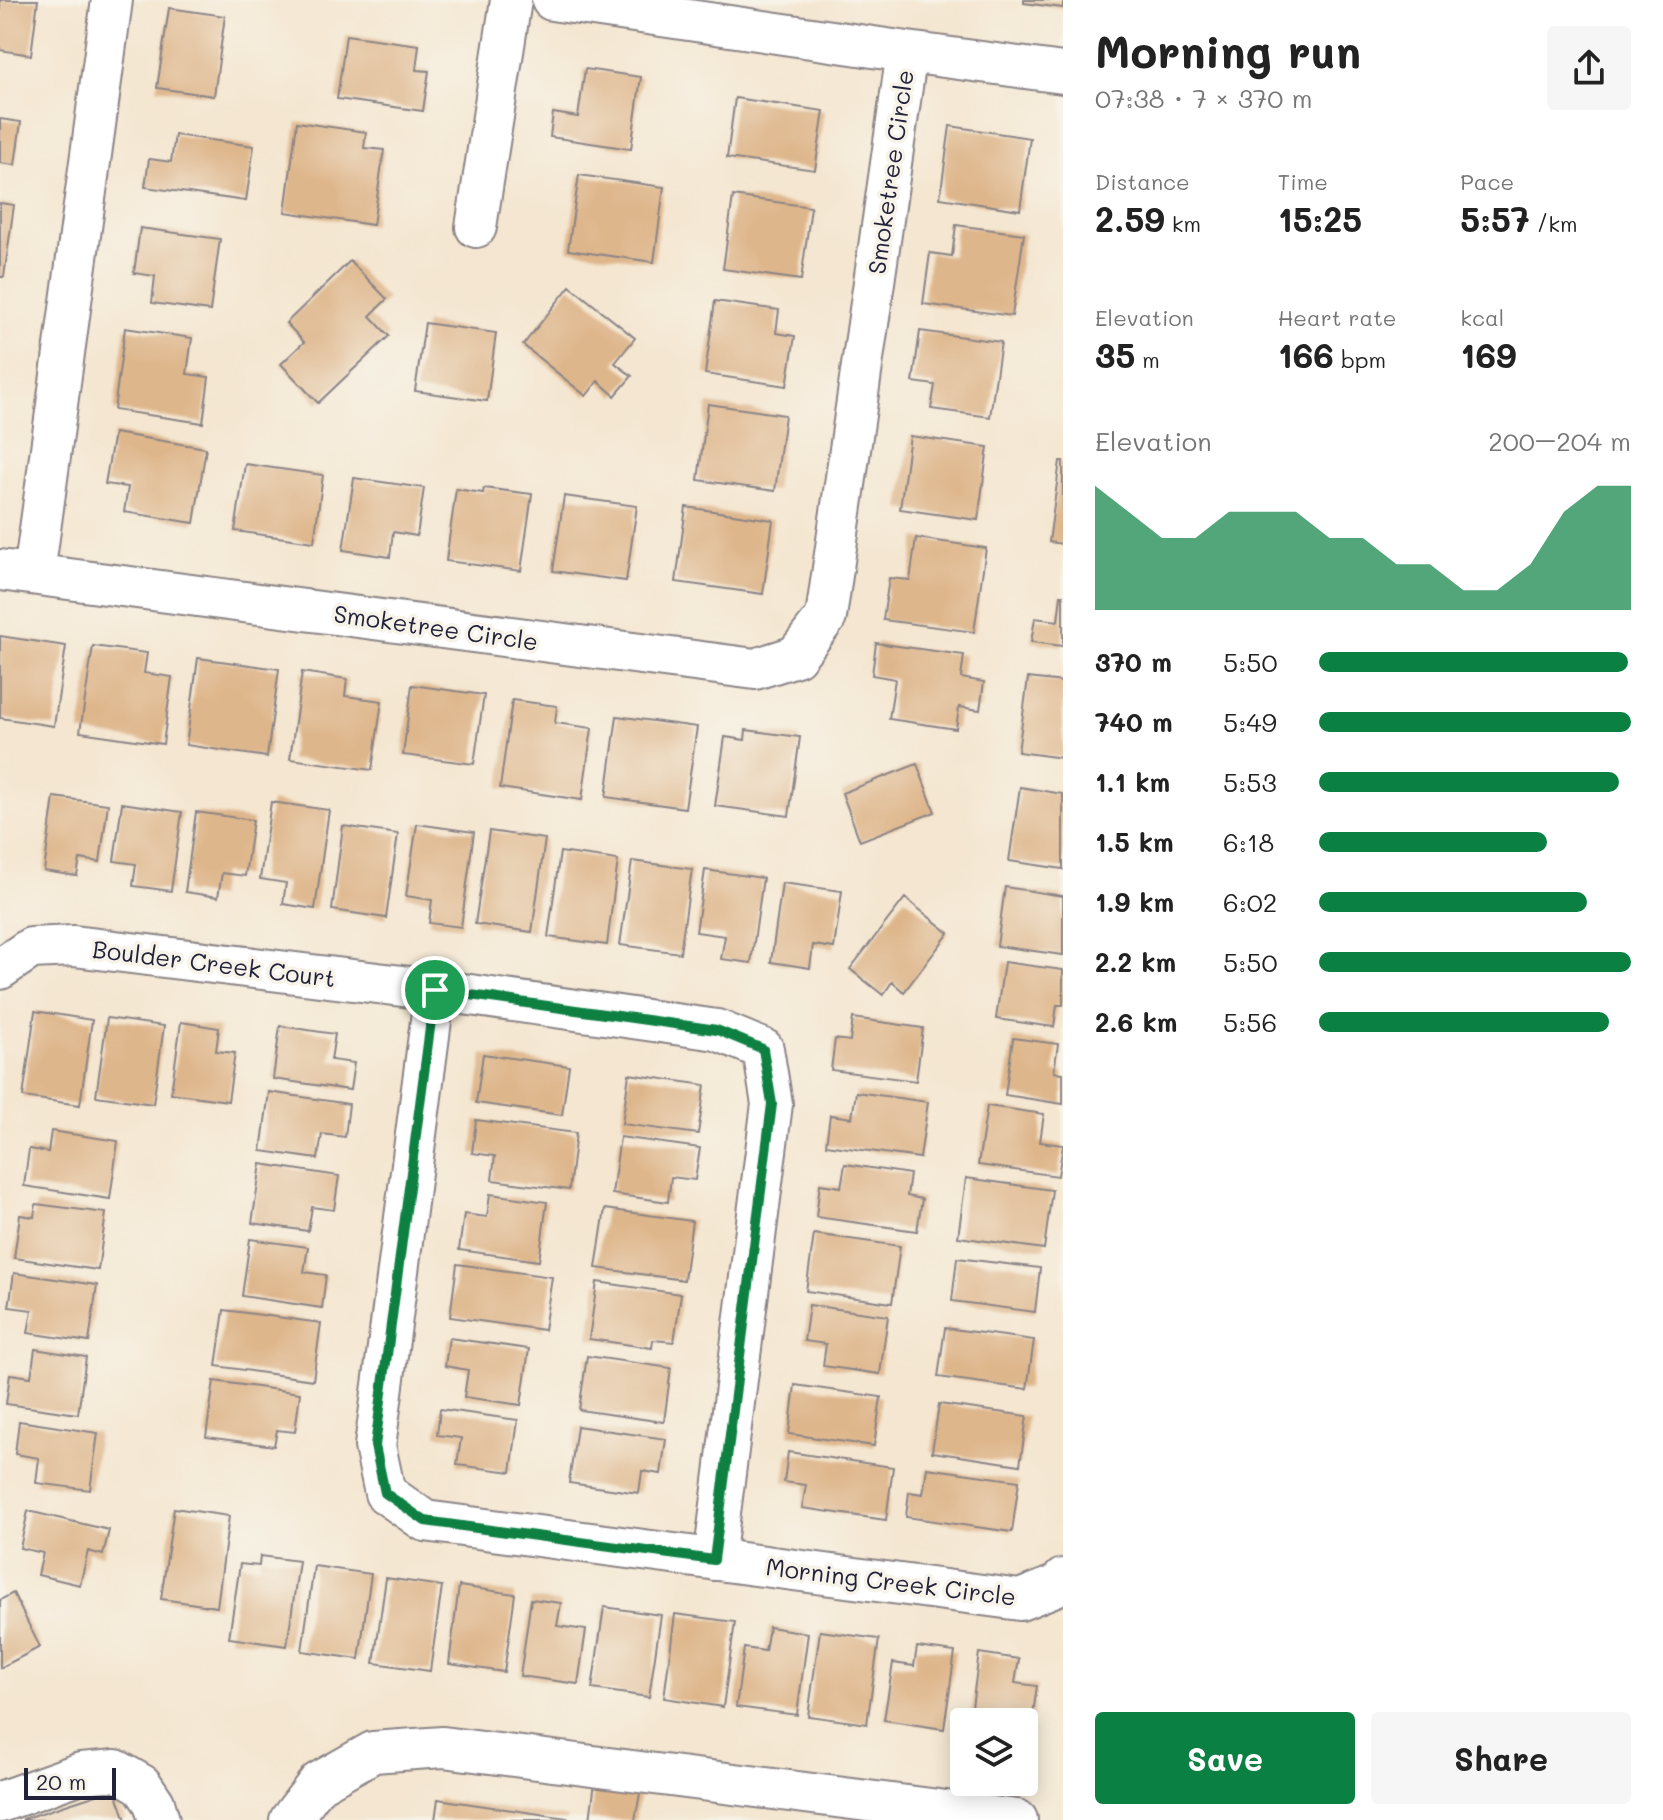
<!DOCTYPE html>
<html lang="en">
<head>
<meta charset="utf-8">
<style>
  body { margin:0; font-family:Mali,sans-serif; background:#f6f6f6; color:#222; height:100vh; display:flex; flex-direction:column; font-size:30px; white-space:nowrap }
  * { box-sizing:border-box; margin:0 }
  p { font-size:26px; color:#767676 }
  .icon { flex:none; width:44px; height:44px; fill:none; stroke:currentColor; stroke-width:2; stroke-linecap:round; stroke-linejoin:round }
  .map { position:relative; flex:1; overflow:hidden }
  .drawer { display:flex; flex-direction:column; background:#fff; width:600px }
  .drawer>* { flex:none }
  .buttons { position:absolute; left:950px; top:1708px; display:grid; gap:16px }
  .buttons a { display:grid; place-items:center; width:88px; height:88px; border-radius:8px; background:#fff; box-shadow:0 4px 20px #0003; font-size:40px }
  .scale { position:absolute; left:24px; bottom:20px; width:92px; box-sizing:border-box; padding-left:8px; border:4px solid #22223b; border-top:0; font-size:22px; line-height:28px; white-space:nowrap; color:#22223b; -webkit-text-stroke:6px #f7f3e8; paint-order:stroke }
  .pin { position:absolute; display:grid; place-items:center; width:68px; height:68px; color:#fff; margin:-34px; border:4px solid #fff; border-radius:50%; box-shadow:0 2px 8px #0007 }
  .round { display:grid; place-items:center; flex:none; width:84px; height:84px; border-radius:8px; background:#f6f6f6 }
  .headline { display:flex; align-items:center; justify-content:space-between; height:136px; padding:0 32px }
  h1 { font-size:44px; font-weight:800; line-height:60px }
  .figures { display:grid; grid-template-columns:repeat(3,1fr); gap:12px; height:136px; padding:8px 32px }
  .figures div { display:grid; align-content:center }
  .figures b { font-size:34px; font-weight:800 }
  .figures small { font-size:22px; font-weight:400 }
  .figures p { font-size:22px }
  .chart { height:224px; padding:16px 32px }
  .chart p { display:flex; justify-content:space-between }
  .chart svg { width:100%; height:144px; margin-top:8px; fill:#0b8043; opacity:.7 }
  .cta { display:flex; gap:16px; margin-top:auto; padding:16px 32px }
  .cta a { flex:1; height:92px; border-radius:8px; background:#0b8043; color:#fff; font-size:32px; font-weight:800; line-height:92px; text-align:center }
  .cta a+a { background:#f6f6f6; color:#222 }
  ul { padding:0 32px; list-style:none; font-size:26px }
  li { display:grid; grid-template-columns:128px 96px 1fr; align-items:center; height:60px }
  li i { height:20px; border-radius:10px; background:#0b8043 }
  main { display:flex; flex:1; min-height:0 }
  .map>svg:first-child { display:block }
  .building { fill:#deb68b }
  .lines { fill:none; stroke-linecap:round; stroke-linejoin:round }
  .minor-casing { stroke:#8b8486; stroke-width:44 }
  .minor { stroke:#fff; stroke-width:40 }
  .route-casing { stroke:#fff; stroke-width:16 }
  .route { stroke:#0b8043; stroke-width:10 }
  .labels { text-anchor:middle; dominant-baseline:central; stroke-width:7; stroke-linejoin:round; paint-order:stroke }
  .street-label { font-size:24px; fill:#22223b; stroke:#f7f3e8 }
</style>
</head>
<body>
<main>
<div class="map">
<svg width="1063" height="1820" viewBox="0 0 1063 1820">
  <rect width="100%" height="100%" fill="#f7f3e8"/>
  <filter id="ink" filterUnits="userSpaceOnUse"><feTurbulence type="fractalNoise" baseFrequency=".0125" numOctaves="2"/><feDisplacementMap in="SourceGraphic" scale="16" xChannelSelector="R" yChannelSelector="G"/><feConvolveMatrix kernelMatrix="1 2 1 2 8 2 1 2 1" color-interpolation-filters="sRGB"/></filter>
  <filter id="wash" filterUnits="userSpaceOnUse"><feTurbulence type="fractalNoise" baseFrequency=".006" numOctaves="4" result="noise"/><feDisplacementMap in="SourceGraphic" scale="32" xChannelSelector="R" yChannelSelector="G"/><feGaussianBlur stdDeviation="1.8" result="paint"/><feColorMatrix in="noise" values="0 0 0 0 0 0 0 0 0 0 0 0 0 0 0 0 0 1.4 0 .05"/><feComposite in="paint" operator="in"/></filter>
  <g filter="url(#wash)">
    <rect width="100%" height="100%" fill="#f4e6d0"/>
    <g id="blocks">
      <path class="building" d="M 0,0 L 38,0 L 31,55 L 0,50 Z
        M 1024,0 L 1063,0 L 1063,8 L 1024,3 Z
        M 169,8 L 225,16 L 214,96 L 157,88 Z
        M 346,35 L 419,45 L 416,70 L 429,71 L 423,111 L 337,99 Z
        M 585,69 L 641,77 L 631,149 L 550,137 L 553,113 L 578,117 Z
        M 735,98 L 824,111 L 815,170 L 727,158 Z
        M 0,119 L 21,122 L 15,165 L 0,163 Z
        M 297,122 L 366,132 L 364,148 L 384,150 L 373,225 L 285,212 Z
        M 950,126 L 1030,138 L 1020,210 L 940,198 Z
        M 175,135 L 254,146 L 246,201 L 145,187 L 149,159 L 171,162 Z
        M 579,175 L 664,187 L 654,262 L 568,250 Z
        M 733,196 L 811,207 L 801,280 L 723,269 Z
        M 0,203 L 14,205 L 4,277 L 0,277 Z
        M 956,225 L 1024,234 L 1012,316 L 923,304 L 930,253 L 952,256 Z
        M 140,228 L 220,239 L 210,311 L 152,303 L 155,276 L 134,273 Z
        M 350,261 L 387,299 L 370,316 L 389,336 L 318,403 L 281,364 L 304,342 L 286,323 Z
        M 570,286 L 635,338 L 615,363 L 632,376 L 615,396 L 598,381 L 586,396 L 523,345 Z
        M 715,301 L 779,310 L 776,333 L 795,336 L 787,386 L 705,374 Z
        M 425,323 L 496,333 L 487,401 L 415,391 Z
        M 125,328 L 192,338 L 187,374 L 209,377 L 203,423 L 114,410 Z
        M 920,331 L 1001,342 L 990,417 L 931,409 L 935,385 L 913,382 Z
        M 708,404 L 785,415 L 775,491 L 698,480 Z
        M 114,433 L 206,448 L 194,523 L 124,512 L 128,487 L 105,484 Z
        M 910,436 L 988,447 L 978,520 L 900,509 Z
        M 1060,461 L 1063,461 L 1063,544 L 1049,542 Z
        M 245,464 L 323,475 L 314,542 L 235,531 Z
        M 354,478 L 424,488 L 417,536 L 393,532 L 390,557 L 343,550 Z
        M 484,488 L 532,494 L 521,571 L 446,561 L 456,489 L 483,493 Z
        M 564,496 L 637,506 L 626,581 L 553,571 Z
        M 686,507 L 773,520 L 763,594 L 676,582 Z
        M 916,538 L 986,548 L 974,632 L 883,620 L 889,578 L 910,580 Z
        M 1061,595 L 1063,595 L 1063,646 L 1031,642 L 1035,618 L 1058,621 Z
        M 0,636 L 66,646 L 54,726 L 0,718 Z
        M 876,643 L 964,655 L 961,678 L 984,682 L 980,710 L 959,707 L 956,729 L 889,719 L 895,679 L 872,675 Z
        M 93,646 L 147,653 L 144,673 L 172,677 L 163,744 L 80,732 Z
        M 198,658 L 279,669 L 267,757 L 186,745 Z
        M 302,672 L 347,679 L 345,696 L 382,701 L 372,770 L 290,759 Z
        M 1028,678 L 1063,682 L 1063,758 L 1018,752 Z
        M 412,685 L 484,695 L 474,764 L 403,755 Z
        M 512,700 L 557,706 L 555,723 L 592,728 L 582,800 L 500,788 Z
        M 617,716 L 697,727 L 685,808 L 606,797 Z
        M 746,730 L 800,737 L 789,816 L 715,806 L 725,737 L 745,740 Z
        M 917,764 L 935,812 L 860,841 L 842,793 Z
        M 1020,787 L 1063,794 L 1063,869 L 1009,861 Z
        M 54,797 L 108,804 L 100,862 L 80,859 L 77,876 L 44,871 Z
        M 271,802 L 329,810 L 315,909 L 283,904 L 286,883 L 260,879 Z
        M 122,803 L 182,812 L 171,891 L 133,886 L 136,864 L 114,861 Z
        M 196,812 L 253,820 L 245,876 L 222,873 L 218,897 L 185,892 Z
        M 417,824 L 474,832 L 461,927 L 429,923 L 432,900 L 406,896 Z
        M 343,826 L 398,834 L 386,918 L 332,910 Z
        M 489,831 L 545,839 L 532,932 L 475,924 Z
        M 560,852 L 618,860 L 607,945 L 548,937 Z
        M 632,861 L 692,869 L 680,953 L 620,945 Z
        M 705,870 L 763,878 L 751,963 L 721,959 L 725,936 L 696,932 Z
        M 782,883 L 842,891 L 834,948 L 813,945 L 810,968 L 771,962 Z
        M 1005,887 L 1063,896 L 1063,955 L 997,946 Z
        M 905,898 L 949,933 L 904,992 L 892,982 L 883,995 L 850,969 Z
        M 1004,962 L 1063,970 L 1063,1005 L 1057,1005 L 1054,1027 L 996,1019 Z
        M 35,1011 L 92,1020 L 80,1105 L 23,1097 Z
        M 107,1018 L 164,1026 L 153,1104 L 96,1096 Z
        M 853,1018 L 923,1028 L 916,1081 L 831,1070 L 835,1039 L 850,1041 Z
        M 181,1022 L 219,1028 L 216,1051 L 235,1053 L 228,1101 L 171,1093 Z
        M 280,1026 L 335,1034 L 331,1060 L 354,1063 L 350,1090 L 273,1079 Z
        M 1013,1038 L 1058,1044 L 1054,1072 L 1063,1073 L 1063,1104 L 1005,1095 Z
        M 483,1054 L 569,1066 L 562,1115 L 476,1103 Z
        M 629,1074 L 705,1085 L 698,1134 L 622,1124 Z
        M 269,1092 L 349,1104 L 345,1137 L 322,1134 L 318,1159 L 261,1151 Z
        M 856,1092 L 928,1102 L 920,1158 L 826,1145 L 830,1115 L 852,1118 Z
        M 987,1106 L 1044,1114 L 1040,1142 L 1063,1145 L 1058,1176 L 978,1165 Z
        M 476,1120 L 576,1133 L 569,1190 L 492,1180 L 495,1156 L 472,1153 Z
        M 51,1131 L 118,1141 L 110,1199 L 24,1186 L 29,1149 L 48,1152 Z
        M 620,1137 L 700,1148 L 695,1180 L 671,1177 L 668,1202 L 612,1194 Z
        M 261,1164 L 339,1176 L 334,1210 L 312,1207 L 308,1231 L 252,1223 Z
        M 845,1164 L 910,1174 L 907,1196 L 922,1199 L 917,1231 L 816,1217 L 820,1184 L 841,1187 Z
        M 966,1178 L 1052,1190 L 1044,1249 L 958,1237 Z
        M 490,1194 L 547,1202 L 539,1261 L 459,1250 L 464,1214 L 487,1217 Z
        M 36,1204 L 106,1213 L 98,1270 L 14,1258 L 20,1215 L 34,1217 Z
        M 605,1209 L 692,1221 L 684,1280 L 596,1268 Z
        M 814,1234 L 900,1246 L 892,1303 L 806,1291 Z
        M 250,1239 L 308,1247 L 304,1272 L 326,1275 L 322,1308 L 242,1296 Z
        M 957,1258 L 1040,1268 L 1035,1312 L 952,1301 Z
        M 457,1264 L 552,1277 L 544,1330 L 450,1317 Z
        M 14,1273 L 97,1285 L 89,1342 L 28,1333 L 32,1310 L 9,1307 Z
        M 597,1282 L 681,1294 L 674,1342 L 653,1340 L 652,1348 L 589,1339 Z
        M 809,1305 L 888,1316 L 880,1374 L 823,1366 L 826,1344 L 804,1341 Z
        M 224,1310 L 321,1323 L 313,1380 L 216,1366 Z
        M 945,1328 L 1034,1340 L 1027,1389 L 938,1377 Z
        M 449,1338 L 529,1349 L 521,1405 L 464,1397 L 468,1370 L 445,1366 Z
        M 35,1349 L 86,1357 L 78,1414 L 6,1404 L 10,1374 L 31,1377 Z
        M 587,1356 L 671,1368 L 664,1422 L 579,1410 Z
        M 214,1381 L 300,1393 L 295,1432 L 277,1430 L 274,1446 L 206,1437 Z
        M 795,1385 L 881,1397 L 874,1446 L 789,1434 Z
        M 939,1404 L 1027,1416 L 1020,1465 L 932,1452 Z
        M 440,1409 L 518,1420 L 511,1472 L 457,1465 L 461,1438 L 437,1435 Z
        M 19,1421 L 98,1433 L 90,1490 L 36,1483 L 39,1458 L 15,1454 Z
        M 577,1426 L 666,1439 L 661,1474 L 642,1471 L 639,1493 L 569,1483 Z
        M 788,1452 L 893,1467 L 886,1520 L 802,1508 L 806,1485 L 784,1482 Z
        M 927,1468 L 1019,1481 L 1012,1532 L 906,1517 L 909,1492 L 923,1494 Z
        M 174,1508 L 229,1516 L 217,1607 L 161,1599 Z
        M 28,1511 L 109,1530 L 103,1555 L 88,1551 L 80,1585 L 38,1575 L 43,1553 L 20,1548 Z
        M 260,1556 L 299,1561 L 287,1646 L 229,1638 L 240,1564 L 259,1566 Z
        M 314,1566 L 371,1574 L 359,1659 L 302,1651 Z
        M 386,1578 L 442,1586 L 430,1671 L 374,1663 Z
        M 459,1586 L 515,1594 L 504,1672 L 449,1664 Z
        M 13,1593 L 40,1647 L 0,1668 L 0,1600 Z
        M 531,1599 L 561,1603 L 557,1626 L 586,1630 L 578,1684 L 520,1676 Z
        M 604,1607 L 661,1615 L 649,1697 L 592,1689 Z
        M 675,1614 L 735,1622 L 723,1707 L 664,1698 Z
        M 769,1627 L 808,1633 L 797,1715 L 736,1707 L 744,1648 L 765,1651 Z
        M 820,1631 L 879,1639 L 867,1724 L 808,1716 Z
        M 917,1647 L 955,1652 L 944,1729 L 884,1720 L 893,1663 L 914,1666 Z
        M 979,1653 L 1019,1659 L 1015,1683 L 1037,1686 L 1029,1743 L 1024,1743 L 1024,1722 L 970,1722 Z
        M 595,1782 L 641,1788 L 635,1820 L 590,1820 Z
        M 115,1789 L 126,1820 L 23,1820 L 23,1819 Z
        M 438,1799 L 567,1818 L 566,1820 L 435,1820 Z"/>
    </g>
  </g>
  <g filter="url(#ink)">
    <use href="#blocks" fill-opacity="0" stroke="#8b8486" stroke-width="2"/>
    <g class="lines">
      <defs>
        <path id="minor" d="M 552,0 L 907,52 L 1063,73
          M 476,227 L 511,0
          M 0,570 L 755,669 L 796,656 L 826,617 L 907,52
          M 34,574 L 112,0
          M 0,969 L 31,948 L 74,946 L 435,990 L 717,1030 L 763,1049 L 772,1104 L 714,1560
          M 435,990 L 375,1446 L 385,1493 L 425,1521 L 1020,1600 L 1060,1584 L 1063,1579
          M 0,1802 L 81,1773 L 116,1770 L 142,1785 L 154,1803 L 159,1820
          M 290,1820 L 318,1783 L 373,1752 L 443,1747 L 1017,1820"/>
      </defs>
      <use href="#minor" class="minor-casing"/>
      <use href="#minor" class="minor"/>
    </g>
  </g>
  <g class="lines" filter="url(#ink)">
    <defs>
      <path id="route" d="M 435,990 L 717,1030 L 763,1049 L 772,1104 L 714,1560 L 425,1521 L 385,1493 L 375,1446 Z"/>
    </defs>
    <use href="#route" class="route-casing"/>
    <use href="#route" class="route"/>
  </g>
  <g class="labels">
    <g class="street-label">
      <text transform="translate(890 172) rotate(-82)">Smoketree Circle</text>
      <text transform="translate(436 627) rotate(8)">Smoketree Circle</text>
      <text transform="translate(214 963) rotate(7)">Boulder Creek Court</text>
      <text transform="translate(891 1581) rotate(7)">Morning Creek Circle</text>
    </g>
  </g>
</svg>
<div class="buttons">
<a><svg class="icon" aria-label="layers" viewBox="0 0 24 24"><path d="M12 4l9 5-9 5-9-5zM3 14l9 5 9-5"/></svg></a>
</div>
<div class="scale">20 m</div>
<div class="pin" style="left:435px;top:990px;background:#1e9e55"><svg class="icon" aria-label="arrive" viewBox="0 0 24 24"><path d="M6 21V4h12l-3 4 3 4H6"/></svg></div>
</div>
<section class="drawer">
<div class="headline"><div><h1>Morning run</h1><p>07:38 · 7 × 370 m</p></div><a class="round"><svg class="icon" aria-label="share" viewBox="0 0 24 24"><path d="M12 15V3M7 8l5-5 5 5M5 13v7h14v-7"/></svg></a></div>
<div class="figures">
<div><p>Distance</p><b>2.59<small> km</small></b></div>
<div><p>Time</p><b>15:25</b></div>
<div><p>Pace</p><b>5:57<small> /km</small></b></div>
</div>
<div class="figures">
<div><p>Elevation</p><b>35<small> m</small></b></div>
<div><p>Heart rate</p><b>166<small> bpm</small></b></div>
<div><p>kcal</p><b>169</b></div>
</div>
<div class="chart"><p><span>Elevation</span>200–204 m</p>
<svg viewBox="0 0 160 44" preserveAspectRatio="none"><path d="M0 44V6L10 14L20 22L30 22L40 14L50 14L60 14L70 22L80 22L90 30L100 30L110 38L120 38L130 30L140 14L150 6L160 6V44z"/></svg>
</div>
<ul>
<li><b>370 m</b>5:50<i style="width:99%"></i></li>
<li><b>740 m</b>5:49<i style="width:100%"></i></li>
<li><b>1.1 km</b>5:53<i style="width:96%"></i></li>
<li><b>1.5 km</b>6:18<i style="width:73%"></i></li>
<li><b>1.9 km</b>6:02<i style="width:86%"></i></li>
<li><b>2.2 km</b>5:50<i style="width:100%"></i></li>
<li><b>2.6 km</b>5:56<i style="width:93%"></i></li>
</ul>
<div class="cta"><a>Save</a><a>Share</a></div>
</section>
</main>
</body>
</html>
